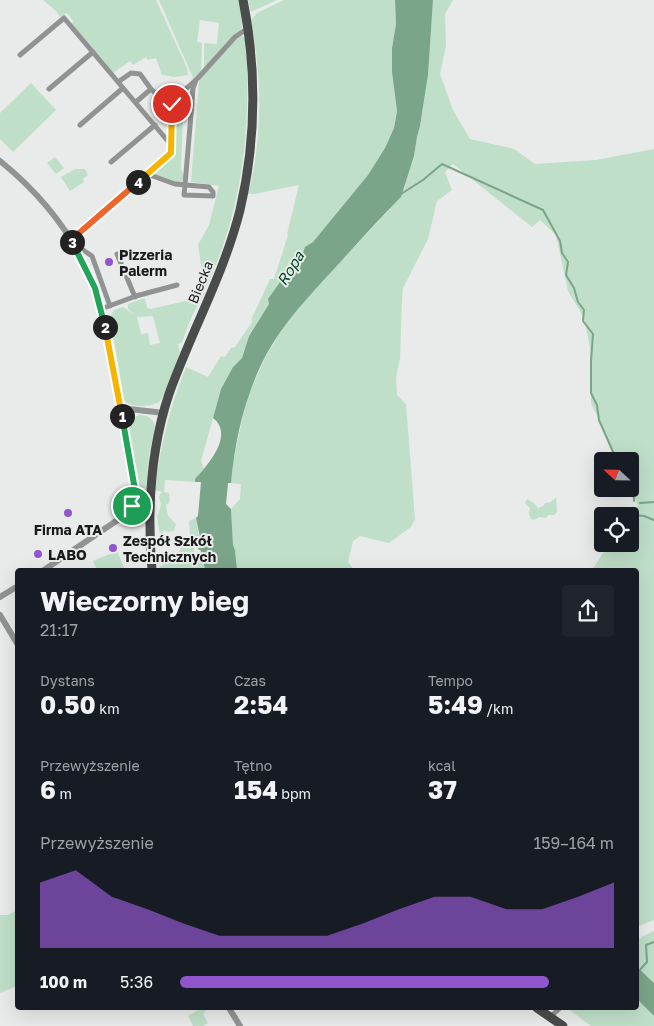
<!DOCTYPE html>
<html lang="pl">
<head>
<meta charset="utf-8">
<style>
  body { margin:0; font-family:"Golos Text",sans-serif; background:#20242c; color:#f1f3f6; height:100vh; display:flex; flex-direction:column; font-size:19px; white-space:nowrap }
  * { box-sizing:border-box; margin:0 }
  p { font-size:16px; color:#9ea1a6 }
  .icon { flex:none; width:28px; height:28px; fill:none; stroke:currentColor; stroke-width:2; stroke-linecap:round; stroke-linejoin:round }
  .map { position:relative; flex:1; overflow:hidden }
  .details { position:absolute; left:15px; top:568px; width:624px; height:442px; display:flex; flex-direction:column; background:#171b24; border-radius:5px; box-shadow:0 5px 20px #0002 }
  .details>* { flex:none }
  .needle { width:32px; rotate:292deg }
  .buttons { position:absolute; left:594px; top:452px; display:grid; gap:10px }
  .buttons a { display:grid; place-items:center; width:45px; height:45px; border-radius:5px; background:#171b24; box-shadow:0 5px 20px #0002; font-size:25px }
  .pin { position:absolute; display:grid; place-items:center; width:42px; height:42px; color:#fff; margin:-21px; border:2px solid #fff; border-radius:50%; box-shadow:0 1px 5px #0007 }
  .km { position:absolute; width:25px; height:25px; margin:-12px; border-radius:50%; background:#222; color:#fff; font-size:14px; line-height:25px; text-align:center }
  .round { display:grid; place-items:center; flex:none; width:52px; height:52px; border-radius:5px; background:#20242c }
  .overview { display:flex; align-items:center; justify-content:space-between; height:85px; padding:0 25px }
  h1 { font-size:28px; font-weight:700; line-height:38px }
  .stats { display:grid; grid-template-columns:repeat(3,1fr); gap:8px; height:85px; padding:5px 25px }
  .stats div { display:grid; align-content:center }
  .stats b { font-size:25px; font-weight:700 }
  .stats small { font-size:14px; font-weight:400 }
  .stats p { font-size:14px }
  .chart { height:140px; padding:10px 25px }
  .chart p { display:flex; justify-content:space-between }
  .chart svg { width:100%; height:90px; margin-top:5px; fill:#9156cd; opacity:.7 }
  ul { padding:0 25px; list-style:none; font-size:16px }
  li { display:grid; grid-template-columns:80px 60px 1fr; align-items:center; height:38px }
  li i { height:12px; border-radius:6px; background:#9156cd }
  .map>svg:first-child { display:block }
  .green { fill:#bfdfc8; fill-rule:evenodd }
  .water { fill:#7ba588 }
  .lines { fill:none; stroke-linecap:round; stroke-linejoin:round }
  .stream { stroke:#7ba588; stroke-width:2 }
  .minor { stroke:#919392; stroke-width:5 }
  .tertiary { stroke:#919392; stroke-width:6 }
  .primary { stroke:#4a4c4b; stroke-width:9 }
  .split-1-casing { stroke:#fff; stroke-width:10 }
  .split-2-casing { stroke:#fff; stroke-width:10 }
  .split-3-casing { stroke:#fff; stroke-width:10 }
  .split-4-casing { stroke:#fff; stroke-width:10 }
  .split-5-casing { stroke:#fff; stroke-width:10 }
  .split-1 { stroke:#22a559; stroke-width:6 }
  .split-2 { stroke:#f5b400; stroke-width:6 }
  .split-3 { stroke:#22a559; stroke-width:6 }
  .split-4 { stroke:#f0652b; stroke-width:6 }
  .split-5 { stroke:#f5b400; stroke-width:6 }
  .poi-dot { fill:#9156cd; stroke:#e8ebe9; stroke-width:2 }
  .labels { text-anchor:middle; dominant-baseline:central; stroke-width:4; stroke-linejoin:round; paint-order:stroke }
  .poi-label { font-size:14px; font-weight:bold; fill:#191a19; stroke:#e8ebe9; text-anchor:start }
  .street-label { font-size:14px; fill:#191a19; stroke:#e8ebe9 }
  .water-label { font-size:15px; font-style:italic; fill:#004a26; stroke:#e8ebe9 }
</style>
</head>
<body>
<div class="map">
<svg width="654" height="1026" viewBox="0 0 654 1026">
  <rect width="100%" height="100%" fill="#e8ebe9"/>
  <path class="green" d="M 43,0 L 156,0 L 187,68 L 188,75 L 174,77 L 162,75 L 156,58 L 148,60 L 146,57 L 133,65 L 130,61 L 113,73 L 72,24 L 73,21 L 67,13 L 60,17 L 56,11 Z
    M 159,0 L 238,0 L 243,23 L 242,28 L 204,69 L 204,43 L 217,44 L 219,23 L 200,20 L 197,42 L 202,43 L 201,72 L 194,80 Z
    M 248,0 L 277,0 L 251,12 Z
    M 284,0 L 395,0 L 396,24 L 392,48 L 392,72 L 397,111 L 394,128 L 385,148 L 368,175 L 313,242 L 305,247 L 302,255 L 297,258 L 293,258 L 269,304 L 249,335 L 242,358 L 233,367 L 221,389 L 201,461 L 204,469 L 195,479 L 195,482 L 165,480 L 164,492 L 169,493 L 170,498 L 169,503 L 166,505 L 168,516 L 176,524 L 174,531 L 168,532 L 164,530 L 163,532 L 160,534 L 157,517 L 161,505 L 159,496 L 162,492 L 155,490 C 161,444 169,410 186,367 L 208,377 L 221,356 L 225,357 L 231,348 L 235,347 L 252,322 L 252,318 L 270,279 L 274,279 L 288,235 L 287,234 L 299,185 L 254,194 L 248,194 C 263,138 262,77 251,20 L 257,13 Z
    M 433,0 L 453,0 L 445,14 L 446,45 L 440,74 L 453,110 L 470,139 L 514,149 L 535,164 L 596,160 L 654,149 L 654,920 L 636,927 L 636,570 L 592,570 L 609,544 L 630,544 L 630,516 L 628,516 L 638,505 L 634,498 L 635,482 L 630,476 L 630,461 L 618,461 L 591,403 L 590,347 L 584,318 L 568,291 L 556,235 L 540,220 L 532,227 L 453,164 L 445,172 L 452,190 L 437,201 L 428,239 L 403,288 L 402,300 L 400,359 L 396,377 L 397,395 L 406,404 L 415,519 L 411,527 L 389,543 L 360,536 L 353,541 L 348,562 L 354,570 L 237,570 L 235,550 L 233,545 L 231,509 L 240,499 L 241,484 L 231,483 L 233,461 L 243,416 L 249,393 L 266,356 L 283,328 L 301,304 L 401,197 L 414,156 L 417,137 L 420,126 L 428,75 Z
    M 241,36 L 244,37 L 246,43 C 251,127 243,212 205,289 L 198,245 L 209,225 L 219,186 L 191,182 L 199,82 L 200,79 L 238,37 Z
    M 31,83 L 56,110 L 13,152 L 0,139 L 0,113 Z
    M 183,98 L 189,100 L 191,104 L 189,110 L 184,115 L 183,118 L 181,169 L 184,176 L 183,180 L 180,183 L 155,175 L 152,172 L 173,158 L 173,105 Z
    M 55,157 L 64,168 L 56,174 L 47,163 Z
    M 75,169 L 85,169 L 88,175 L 83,179 L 84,182 L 70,191 L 61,177 Z
    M 203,291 L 204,294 C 193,312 188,325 182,343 L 178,344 L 180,352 C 176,362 166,395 160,401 C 155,405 148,406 141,406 C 133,406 128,405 123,399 L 124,398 L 110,317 L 114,310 L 123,307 L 136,316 L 128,309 L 128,304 L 145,298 L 147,308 L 151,309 L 194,299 ZM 153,316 L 160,343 L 150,345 L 148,333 L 141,334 L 137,317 Z
    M 139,415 C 147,415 153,418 155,426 L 149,456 L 143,522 L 141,523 L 137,511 C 146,493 132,451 128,428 L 131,419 Z
    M 556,497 L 557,512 L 554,515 L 548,515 L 546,518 L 539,517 L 534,520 L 531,519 L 529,514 L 530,508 L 525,503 L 527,499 L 534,503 L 538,508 L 543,506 L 545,503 L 551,502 Z
    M 196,518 L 199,537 L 190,536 L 189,521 Z
    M 184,541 L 195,543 L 193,557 L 200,557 L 201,551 L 205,570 L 156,570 C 169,560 178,559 184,541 Z
    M 117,551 L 125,570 L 97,570 L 93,561 Z
    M 17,910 L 17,986 L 0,993 L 0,915 L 8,915 Z
    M 654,931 L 654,983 L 636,966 L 636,942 L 643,936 Z
    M 636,998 L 654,1016 L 654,1026 L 591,1026 L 567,1008 L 636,1008 Z
    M 202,1008 L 208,1008 L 203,1014 L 208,1023 L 203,1026 L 193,1026 L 188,1016 Z"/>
  <path class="water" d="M 395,0 L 433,0 L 428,75 L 420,126 L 417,137 L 414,156 L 401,197 C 378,220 356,245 334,269 C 309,296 284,322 266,355 C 245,395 235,439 231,483 L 228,483 L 226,504 L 231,509 L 233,545 L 235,550 L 237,570 L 205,570 L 201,551 L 198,549 L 201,542 L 196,518 L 198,516 L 201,482 L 195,482 L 195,479 C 207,466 235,435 213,418 L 221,389 L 233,367 L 242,358 L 249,336 L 269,304 L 268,299 L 285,275 L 293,258 L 297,258 L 302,255 L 305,247 L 313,242 L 368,175 L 385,148 L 394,128 L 397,111 L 392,72 L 392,48 L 396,24 Z
    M 636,966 L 654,983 L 654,1016 L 636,998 Z"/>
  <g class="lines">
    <path class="stream" d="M 401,194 L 423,180 L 442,164 L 543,210 L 560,241 L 562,253 L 568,262 L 566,275 L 574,288 L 578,302 L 584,310 L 583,321 L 593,334 L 591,361 L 591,393 L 597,405 L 599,420 L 617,461
      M 630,479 L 633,483 L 634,501
      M 640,503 L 654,502
      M 634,511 L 634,515 L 644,516 L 654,520
      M 636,974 L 647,962 L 646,945 L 654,942"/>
    <path class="minor" d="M 20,55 L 64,18 L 172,146 L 171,153 L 71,240
      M 118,82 L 131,73 L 140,74 L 151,89
      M 49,89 L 93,52
      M 179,95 L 198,78 L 235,37 L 248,28
      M 192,101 L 193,88 L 196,80
      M 136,102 L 151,89 L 172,109
      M 80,125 L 123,88
      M 111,162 L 155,125
      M 147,174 L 175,184 C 186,185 198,186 209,187 L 213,192 L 213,196 L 184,195 L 185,185 L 192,103 L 187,96 L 179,96 L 172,104 L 172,145
      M 78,253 L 83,250 L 92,256 L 110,306
      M 117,254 L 135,297
      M 101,309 L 136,296 L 177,285
      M 550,1017 L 560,1008"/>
    <path class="tertiary" d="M 0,161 C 42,195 76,238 95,288 C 107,322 112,360 118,396 C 124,427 131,459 135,490 L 134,503 L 125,515 L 44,570
      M 120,408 L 164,413
      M 0,597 L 18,586
      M 0,615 L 18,645
      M 229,1008 L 240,1026"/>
    <path class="primary" d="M 152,570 C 147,511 150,451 169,394 C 191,332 224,274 240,210 C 256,141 257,70 243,0
      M 537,1008 L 563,1026"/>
  </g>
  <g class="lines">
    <defs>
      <path id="split-1" d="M 122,416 L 135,490 L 132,506"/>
      <path id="split-2" d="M 105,327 L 122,416"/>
      <path id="split-3" d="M 72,242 L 95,288 L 105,327"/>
      <path id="split-4" d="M 72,242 L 71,240 L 138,182"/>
      <path id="split-5" d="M 138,182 L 171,153 L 172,104"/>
    </defs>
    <use href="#split-1" class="split-1-casing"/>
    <use href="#split-2" class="split-2-casing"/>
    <use href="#split-3" class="split-3-casing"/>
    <use href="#split-4" class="split-4-casing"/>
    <use href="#split-5" class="split-5-casing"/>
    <use href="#split-1" class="split-1"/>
    <use href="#split-2" class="split-2"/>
    <use href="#split-3" class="split-3"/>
    <use href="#split-4" class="split-4"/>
    <use href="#split-5" class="split-5"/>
  </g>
  <g class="poi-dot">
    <circle cx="109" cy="262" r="5"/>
    <circle cx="68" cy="513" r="5"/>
    <circle cx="113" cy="548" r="5"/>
    <circle cx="38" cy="554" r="5"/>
  </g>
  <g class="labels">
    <g class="poi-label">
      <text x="119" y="254">Pizzeria<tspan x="119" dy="16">Palerm</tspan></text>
      <text x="68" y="529" text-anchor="middle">Firma ATA</text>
      <text x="123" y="540">Zespół Szkół<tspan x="123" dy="16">Technicznych</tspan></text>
      <text x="48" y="554">LABO</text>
    </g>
    <g class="street-label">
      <text transform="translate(200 282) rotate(-68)">Biecka</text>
    </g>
    <g class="water-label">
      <text transform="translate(290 268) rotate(-58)">Ropa</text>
    </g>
  </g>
</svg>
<div class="buttons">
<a><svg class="needle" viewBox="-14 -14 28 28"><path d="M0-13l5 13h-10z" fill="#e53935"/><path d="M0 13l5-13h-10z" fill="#9ea1a6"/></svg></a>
<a><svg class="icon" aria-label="locate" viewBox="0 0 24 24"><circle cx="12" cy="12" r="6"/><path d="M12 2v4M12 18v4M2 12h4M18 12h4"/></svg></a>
</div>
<div class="pin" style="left:132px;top:506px;background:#1e9e55"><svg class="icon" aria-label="arrive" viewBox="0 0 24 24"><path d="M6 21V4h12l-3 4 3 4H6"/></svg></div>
<div class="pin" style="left:172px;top:104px;background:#d93025"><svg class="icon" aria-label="check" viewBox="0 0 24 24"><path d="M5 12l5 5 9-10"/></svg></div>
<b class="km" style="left:122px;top:416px">1</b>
<b class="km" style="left:105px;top:327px">2</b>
<b class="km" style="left:72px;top:242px">3</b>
<b class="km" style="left:138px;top:182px">4</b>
<section class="details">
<div class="overview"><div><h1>Wieczorny bieg</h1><p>21:17</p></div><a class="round"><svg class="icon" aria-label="share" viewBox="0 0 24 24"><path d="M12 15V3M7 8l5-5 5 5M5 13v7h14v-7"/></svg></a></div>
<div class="stats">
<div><p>Dystans</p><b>0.50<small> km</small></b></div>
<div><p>Czas</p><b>2:54</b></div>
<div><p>Tempo</p><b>5:49<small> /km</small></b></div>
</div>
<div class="stats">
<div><p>Przewyższenie</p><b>6<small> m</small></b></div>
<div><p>Tętno</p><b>154<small> bpm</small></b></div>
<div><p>kcal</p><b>37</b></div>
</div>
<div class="chart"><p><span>Przewyższenie</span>159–164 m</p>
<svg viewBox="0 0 160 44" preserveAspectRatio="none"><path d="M0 44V12L10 6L20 19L30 25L40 32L50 38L60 38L70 38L80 38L90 32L100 25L110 19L120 19L130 25L140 25L150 19L160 12V44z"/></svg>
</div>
<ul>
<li><b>100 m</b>5:36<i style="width:85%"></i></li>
</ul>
</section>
</div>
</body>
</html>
